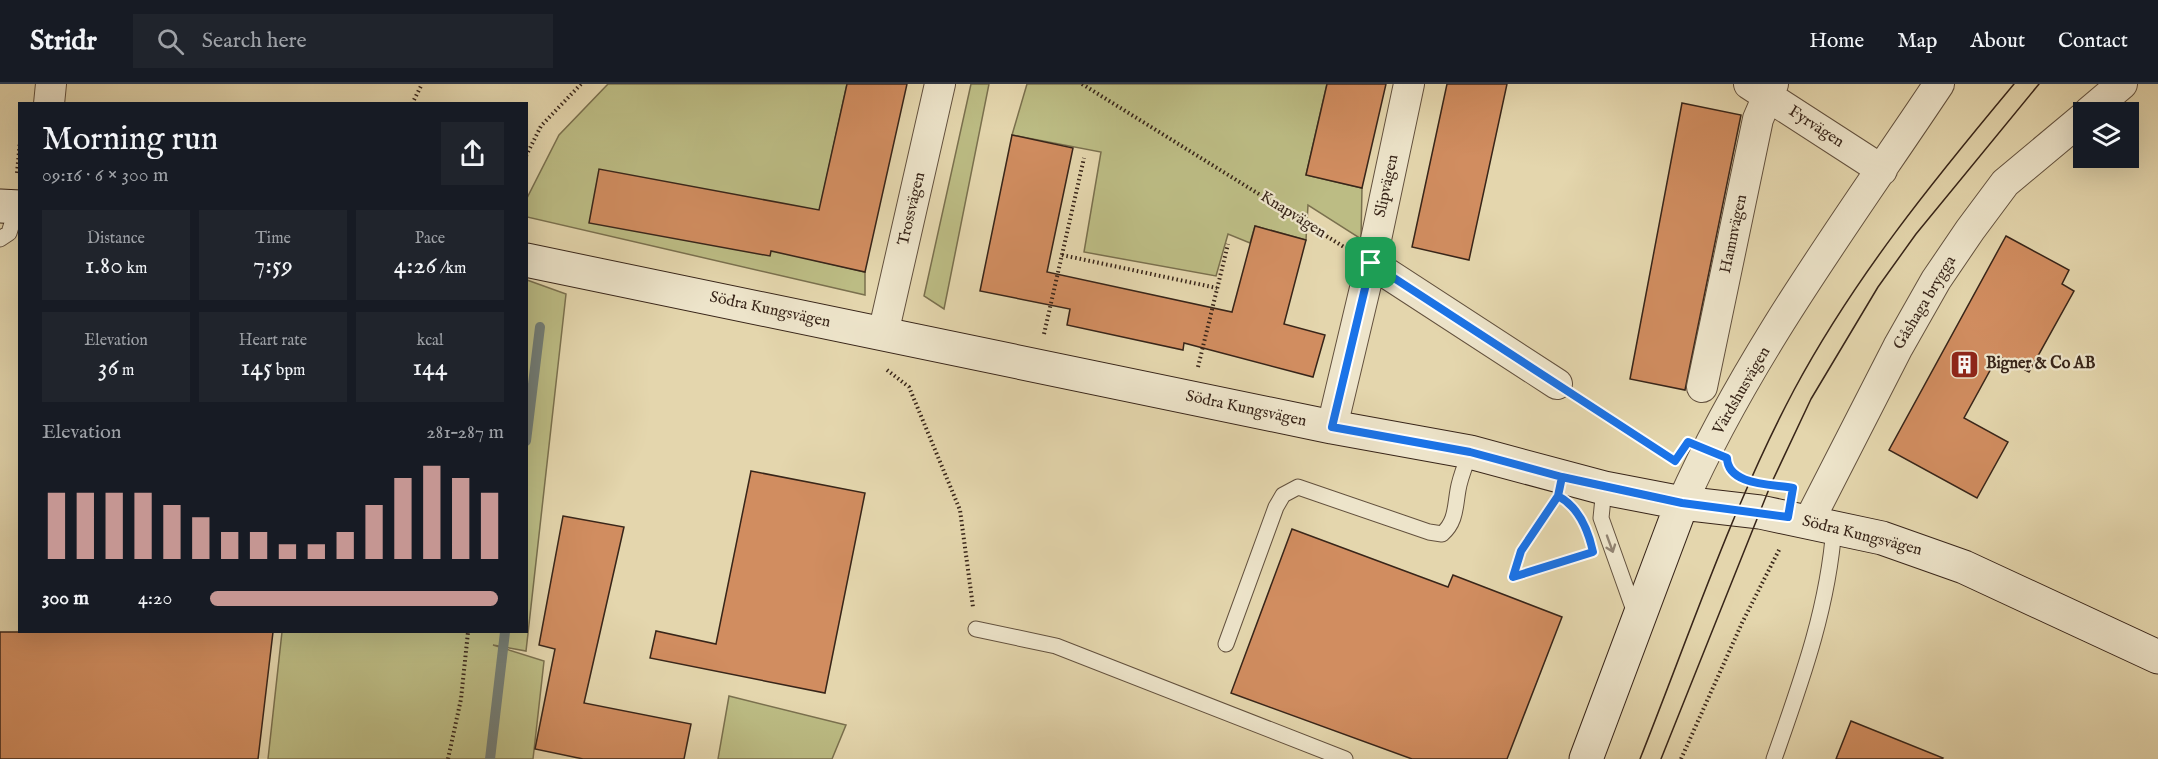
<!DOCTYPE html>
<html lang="en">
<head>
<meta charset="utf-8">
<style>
  body { margin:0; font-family:"IM FELL English",serif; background:#20242c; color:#f1f3f6; height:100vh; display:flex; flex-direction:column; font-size:22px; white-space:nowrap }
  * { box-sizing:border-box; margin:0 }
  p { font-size:20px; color:#9ea1a6 }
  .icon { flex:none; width:33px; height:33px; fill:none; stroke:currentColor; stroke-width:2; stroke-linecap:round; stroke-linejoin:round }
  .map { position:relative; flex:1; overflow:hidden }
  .side { position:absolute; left:18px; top:18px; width:510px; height:531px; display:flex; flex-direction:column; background:#171b24; border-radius:0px; box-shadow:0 6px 24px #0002 }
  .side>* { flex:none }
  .buttons { position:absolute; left:2073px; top:18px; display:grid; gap:12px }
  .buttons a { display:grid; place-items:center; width:66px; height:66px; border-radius:0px; background:#171b24; box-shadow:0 6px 24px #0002; font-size:30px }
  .pin { position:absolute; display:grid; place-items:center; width:51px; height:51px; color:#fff; margin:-26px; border-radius:12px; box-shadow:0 3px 9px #0006 }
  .round { display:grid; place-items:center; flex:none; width:63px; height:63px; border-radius:0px; background:#20242c }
  .headline { display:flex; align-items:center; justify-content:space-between; height:102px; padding:0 24px }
  h1 { font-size:33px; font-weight:600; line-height:45px }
  .figures { display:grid; grid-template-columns:repeat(3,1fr); gap:9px; height:102px; padding:6px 24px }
  .figures div { display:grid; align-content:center; border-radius:0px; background:#20242c; text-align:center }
  .figures b { font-size:26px; font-weight:600 }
  .figures small { font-size:16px; font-weight:400 }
  .figures p { font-size:16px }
  .chart { height:168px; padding:12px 24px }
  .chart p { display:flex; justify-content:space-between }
  .chart svg { width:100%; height:108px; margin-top:6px; stroke:#c59692; stroke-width:6 }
  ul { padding:0 24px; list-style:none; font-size:20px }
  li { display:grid; grid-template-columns:96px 72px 1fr; align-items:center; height:45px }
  li i { height:15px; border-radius:8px; background:#c59692 }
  header { display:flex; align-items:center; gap:36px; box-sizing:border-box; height:84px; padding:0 30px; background:#171b24; border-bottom:2px solid #363941 }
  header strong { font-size:28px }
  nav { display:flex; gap:33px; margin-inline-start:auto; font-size:21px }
  .search { width:420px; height:54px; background:#20242c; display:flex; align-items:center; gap:15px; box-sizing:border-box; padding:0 21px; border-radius:0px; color:#9ea1a6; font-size:22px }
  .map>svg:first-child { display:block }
  .green { fill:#bcbc84; stroke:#7a704e; stroke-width:1.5 }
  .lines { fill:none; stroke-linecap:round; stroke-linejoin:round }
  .stream { stroke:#727d76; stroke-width:10 }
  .building { fill:#d18d60; stroke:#382519; stroke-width:1.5 }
  .lane-casing { stroke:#63513e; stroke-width:17 }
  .street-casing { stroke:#63513e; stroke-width:32 }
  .secondary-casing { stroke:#382519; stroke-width:35 }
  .path { stroke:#382519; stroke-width:4; stroke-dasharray:1.5 3; stroke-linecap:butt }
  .lane { stroke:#ede4ca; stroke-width:15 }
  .street { stroke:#ede4ca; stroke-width:30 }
  .secondary { stroke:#ede4ca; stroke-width:33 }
  .tram { stroke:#382519; stroke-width:1.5 }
  .oneway { stroke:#928472 }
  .route-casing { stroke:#fff; stroke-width:12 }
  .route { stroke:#1a73e8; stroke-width:8 }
  .labels { text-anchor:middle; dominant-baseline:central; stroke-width:4.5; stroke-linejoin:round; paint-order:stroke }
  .street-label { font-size:16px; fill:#382519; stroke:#ede4ca }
  .poi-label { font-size:16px; font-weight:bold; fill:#382519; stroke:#ede4ca; text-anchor:start }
</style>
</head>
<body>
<header>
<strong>Stridr</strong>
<div class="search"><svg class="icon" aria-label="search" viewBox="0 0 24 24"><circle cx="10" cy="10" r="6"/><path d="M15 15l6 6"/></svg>Search here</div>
<nav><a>Home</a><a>Map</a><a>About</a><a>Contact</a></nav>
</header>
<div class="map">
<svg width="2158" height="675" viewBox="0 0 2158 675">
  <rect width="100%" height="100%" fill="#e4d6ad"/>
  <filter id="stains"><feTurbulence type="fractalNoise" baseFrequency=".00333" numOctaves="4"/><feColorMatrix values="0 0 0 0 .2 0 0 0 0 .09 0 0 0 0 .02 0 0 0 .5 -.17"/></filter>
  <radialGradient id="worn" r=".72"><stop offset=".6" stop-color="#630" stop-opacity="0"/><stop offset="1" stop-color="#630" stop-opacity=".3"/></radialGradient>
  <path class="green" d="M 608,0 L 847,0 L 809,175 L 865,188 L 865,211 L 527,133 L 526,116 L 559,51 Z
    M 971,0 L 989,0 L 944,225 L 924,212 Z
    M 1027,0 L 1327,0 L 1306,91 L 1362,104 L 1361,155 L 1308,121 L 1306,156 L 1255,142 L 1250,159 L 1228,150 L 1216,192 L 1084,168 L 1101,68 L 1012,51 Z
    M 527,196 L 566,210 L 526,567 L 493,561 L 544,577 L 533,675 L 268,675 L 282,548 L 526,548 Z
    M 729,612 L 846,641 L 832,675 L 718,675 Z"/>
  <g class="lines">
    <path class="stream" d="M 526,357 L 540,243
      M 490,675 L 505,548"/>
  </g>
  <path class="building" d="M 847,0 L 907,0 L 865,188 L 771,167 L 770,172 L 589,139 L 599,85 L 819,126 Z
    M 1327,0 L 1386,0 L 1362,104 L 1306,91 Z
    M 1447,0 L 1507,0 L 1469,176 L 1412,163 Z
    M 1682,19 L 1741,31 L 1685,306 L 1630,295 Z
    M 1012,51 L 1073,64 L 1047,188 L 1232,228 L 1255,142 L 1306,156 L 1284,240 L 1325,251 L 1313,293 L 1184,259 L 1183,266 L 1067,241 L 1070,225 L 980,207 Z
    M 2006,152 L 2069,186 L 2062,200 L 2074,207 L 2029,288 L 1998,272 L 1964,334 L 2008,358 L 1977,414 L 1889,366 Z
    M 751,387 L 865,409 L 825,609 L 650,574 L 656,547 L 716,560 Z
    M 563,432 L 624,443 L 584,619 L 691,640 L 684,675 L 583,675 L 535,665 L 555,565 L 539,561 Z
    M 1292,445 L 1448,503 L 1453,491 L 1562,533 L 1507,675 L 1412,675 L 1231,609 Z
    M 0,548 L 273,548 L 258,675 L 0,675 Z
    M 1851,637 L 1943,674 L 1942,675 L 1836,675 Z"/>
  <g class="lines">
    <defs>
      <path id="lane" d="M 0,155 L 9,149 L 17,123
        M 1604,404 L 1601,434 L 1636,532
        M 976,545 L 1056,562 L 1345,675
        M 1226,560 L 1276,423 L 1283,411 L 1298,403 L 1429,448 L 1442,450 C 1456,438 1455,423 1458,406 C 1460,393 1466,380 1470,368
        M 1774,675 C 1801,598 1828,525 1834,443"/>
      <path id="street" d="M 1749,0 L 1882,86
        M 49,20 L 51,0
        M 2089,28 L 2122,0
        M 1371,179 L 1557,300
        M 883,250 L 940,0
        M 1702,303 L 1758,35 L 1773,0
        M 1332,343 L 1371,179 L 1409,0
        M 1682,419 C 1748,270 1849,135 1939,0
        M 1809,437 L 1898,263 L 1936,196 L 1970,146 L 2005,99 L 2084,33"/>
      <path id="secondary" d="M 0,122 L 20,123
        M 526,176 L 1332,343 L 1470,368 L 1604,404 L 1682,419 L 1760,428 L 1882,454 L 1964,483 L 2158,573
        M 1586,675 L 1682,419"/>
    </defs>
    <use href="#lane" class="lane-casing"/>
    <use href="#street" class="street-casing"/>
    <use href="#secondary" class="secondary-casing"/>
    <path class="path" d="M 1082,0 L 1344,163
      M 412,20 L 422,0
      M 526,72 L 541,42 L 581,0
      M 17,89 L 20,57
      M 1062,171 L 1217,204
      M 1044,250 L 1084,74
      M 1198,283 L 1228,160
      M 887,286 L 909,303 L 960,426 L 973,523
      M 1581,316 L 1670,374
      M 1513,493 L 1521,467 L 1550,422
      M 1513,493 L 1589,469
      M 448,675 L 461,615 L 468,548
      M 1681,675 L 1742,539 L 1780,464"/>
    <use href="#lane" class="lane"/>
    <use href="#street" class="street"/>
    <use href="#secondary" class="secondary"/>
    <path class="tram" d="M 1640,675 C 1689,552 1732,423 1794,306 C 1854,194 1933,97 2014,0
      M 1661,675 L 1771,400 L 1811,315 L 1878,203 L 1916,150 L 2039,0"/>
  </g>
  <defs><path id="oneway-shaft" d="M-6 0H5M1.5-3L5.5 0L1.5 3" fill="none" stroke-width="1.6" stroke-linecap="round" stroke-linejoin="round" transform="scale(1.5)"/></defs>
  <use class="oneway" href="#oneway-shaft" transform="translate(1610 460) rotate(70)"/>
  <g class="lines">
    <defs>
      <path id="route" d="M 1371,179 L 1332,343 L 1470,368 L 1562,393 L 1558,412 C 1579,423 1588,445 1593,468 L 1513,493 L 1521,467 L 1558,412 L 1562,393 L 1682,419 L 1788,433 L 1793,404 C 1773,400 1728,402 1727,374 L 1688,358 L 1675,377 L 1371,179"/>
    </defs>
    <use href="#route" class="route-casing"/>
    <use href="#route" class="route"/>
  </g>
  <defs>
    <symbol id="building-square" viewBox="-11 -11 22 22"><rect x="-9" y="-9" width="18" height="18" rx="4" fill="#8f2418" stroke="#ede4ca"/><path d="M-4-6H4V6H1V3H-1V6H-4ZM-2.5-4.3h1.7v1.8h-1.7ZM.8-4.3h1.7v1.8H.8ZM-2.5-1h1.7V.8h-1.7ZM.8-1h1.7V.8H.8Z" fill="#fff"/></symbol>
  </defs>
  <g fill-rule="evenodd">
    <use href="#building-square" x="1948" y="264" width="33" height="33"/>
  </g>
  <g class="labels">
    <g class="street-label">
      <text transform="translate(1816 43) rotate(33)">Fyrvägen</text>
      <text transform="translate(1387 102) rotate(-78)">Slipvägen</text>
      <text transform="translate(912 125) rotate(-77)">Trossvägen</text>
      <text transform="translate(1293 131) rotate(32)">Knapvägen</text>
      <text transform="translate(1734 150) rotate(-78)">Hamnvägen</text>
      <text transform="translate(1925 219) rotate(-59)">Gåshaga brygga</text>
      <text transform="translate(770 226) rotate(12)">Södra Kungsvägen</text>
      <text transform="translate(1742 307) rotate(-60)">Värdshusvägen</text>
      <text transform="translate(1246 325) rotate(12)">Södra Kungsvägen</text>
      <text transform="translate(1862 452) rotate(14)">Södra Kungsvägen</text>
    </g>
    <g class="poi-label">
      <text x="1986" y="280">Bigner &amp; Co AB</text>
    </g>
  </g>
  <rect width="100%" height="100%" filter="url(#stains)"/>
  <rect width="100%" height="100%" fill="url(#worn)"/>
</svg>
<div class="buttons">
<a><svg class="icon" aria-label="layers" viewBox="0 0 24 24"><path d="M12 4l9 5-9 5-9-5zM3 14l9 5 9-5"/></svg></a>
</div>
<div class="pin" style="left:1371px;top:179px;background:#1e9e55"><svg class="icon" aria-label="arrive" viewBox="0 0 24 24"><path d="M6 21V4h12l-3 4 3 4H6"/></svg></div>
<section class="side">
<div class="headline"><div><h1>Morning run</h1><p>09:16 · 6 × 300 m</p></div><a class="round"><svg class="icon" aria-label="share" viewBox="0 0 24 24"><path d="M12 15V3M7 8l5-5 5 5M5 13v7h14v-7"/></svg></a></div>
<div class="figures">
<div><p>Distance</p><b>1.80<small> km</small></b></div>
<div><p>Time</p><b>7:59</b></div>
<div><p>Pace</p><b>4:26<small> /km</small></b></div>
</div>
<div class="figures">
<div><p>Elevation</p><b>36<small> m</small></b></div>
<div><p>Heart rate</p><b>145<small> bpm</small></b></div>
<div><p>kcal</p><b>144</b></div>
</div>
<div class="chart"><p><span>Elevation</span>281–287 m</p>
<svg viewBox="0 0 160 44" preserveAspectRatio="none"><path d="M5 44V17M15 44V17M25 44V17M35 44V17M45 44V22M55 44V27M65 44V33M75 44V33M85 44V38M95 44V38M105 44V33M115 44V22M125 44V11M135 44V6M145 44V11M155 44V17"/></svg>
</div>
<ul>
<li><b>300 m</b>4:20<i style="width:98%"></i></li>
</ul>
</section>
</div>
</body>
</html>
